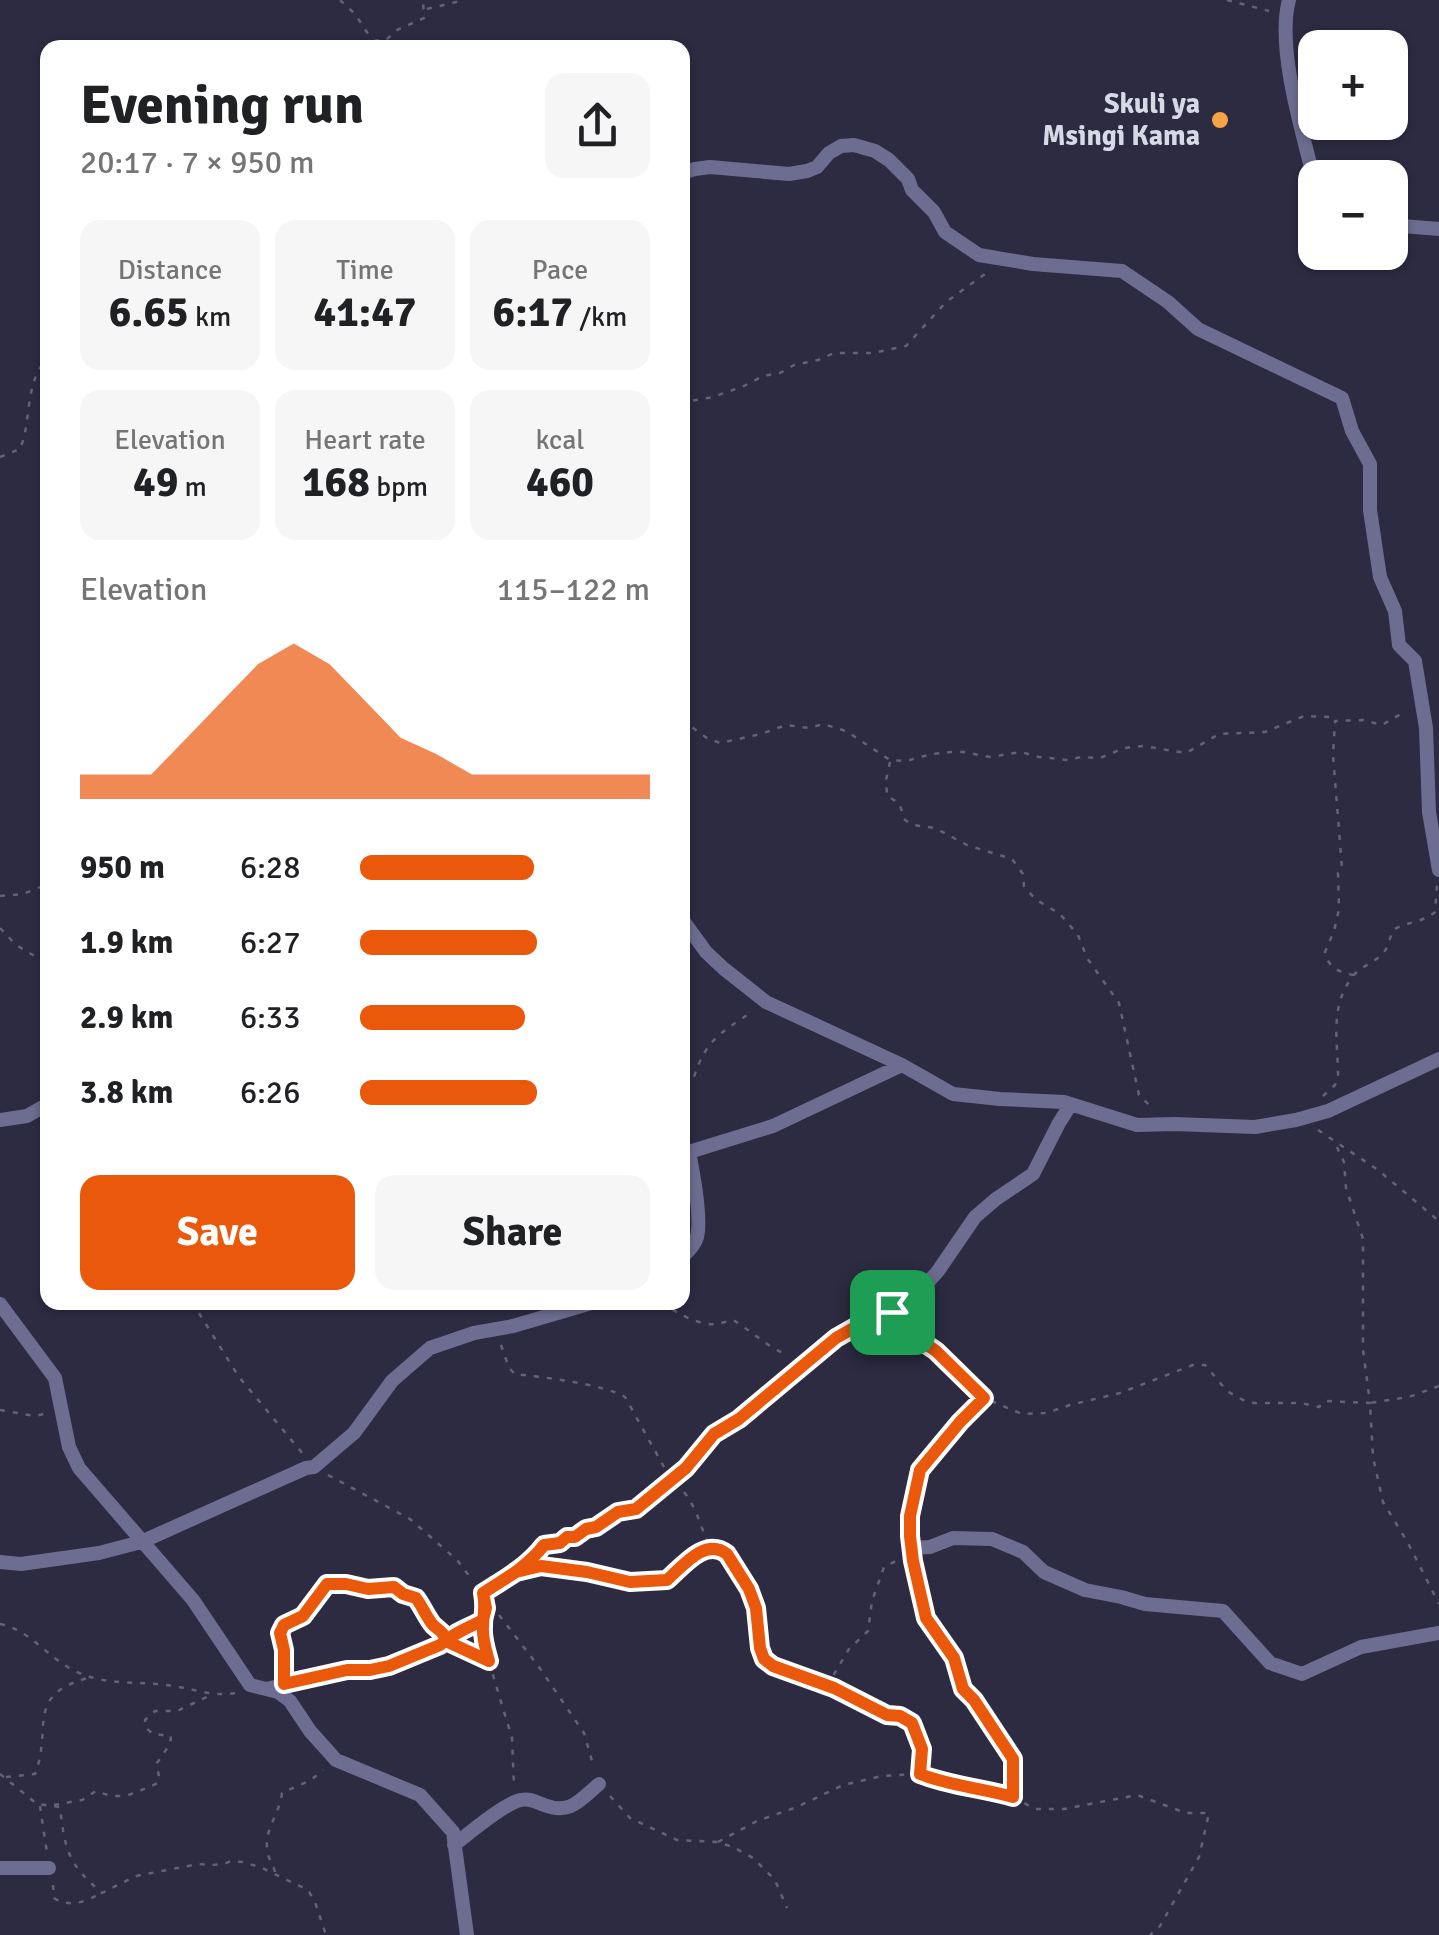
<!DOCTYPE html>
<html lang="en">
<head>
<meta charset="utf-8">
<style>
  body { margin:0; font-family:Signika,sans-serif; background:#f6f6f6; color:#202124; height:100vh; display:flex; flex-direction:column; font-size:38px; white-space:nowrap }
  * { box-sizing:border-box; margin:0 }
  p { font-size:32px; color:#757577 }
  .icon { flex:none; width:55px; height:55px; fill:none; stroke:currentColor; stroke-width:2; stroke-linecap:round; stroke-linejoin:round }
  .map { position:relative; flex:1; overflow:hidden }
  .details { position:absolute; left:40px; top:40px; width:650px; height:1270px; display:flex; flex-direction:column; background:#fff; border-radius:20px; box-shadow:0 2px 8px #0004 }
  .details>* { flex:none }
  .fabs { position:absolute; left:1298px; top:30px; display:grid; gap:20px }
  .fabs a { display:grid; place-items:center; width:110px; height:110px; border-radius:20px; background:#fff; box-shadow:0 2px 8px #0004; font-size:50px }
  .pin { position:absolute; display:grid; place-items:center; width:85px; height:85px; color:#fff; margin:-42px; border-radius:20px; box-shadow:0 5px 15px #0006 }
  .round { display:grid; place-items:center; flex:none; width:105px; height:105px; border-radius:20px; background:#f6f6f6 }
  .head { display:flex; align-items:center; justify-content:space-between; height:170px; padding:0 40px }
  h1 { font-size:55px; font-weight:800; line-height:75px }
  .figures { display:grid; grid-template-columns:repeat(3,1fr); gap:15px; height:170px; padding:10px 40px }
  .figures div { display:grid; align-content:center; border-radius:20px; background:#f6f6f6; text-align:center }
  .figures b { font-size:42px; font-weight:800 }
  .figures small { font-size:28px; font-weight:400 }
  .figures p { font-size:28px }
  .chart { height:280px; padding:20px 40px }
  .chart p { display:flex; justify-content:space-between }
  .chart svg { width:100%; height:180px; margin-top:10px; fill:#ea580c; opacity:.7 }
  .primary-button { display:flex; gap:20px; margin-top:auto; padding:20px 40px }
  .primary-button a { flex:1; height:115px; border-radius:20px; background:#ea580c; color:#fff; font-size:40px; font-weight:800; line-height:115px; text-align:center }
  .primary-button a+a { background:#f6f6f6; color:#202124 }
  ul { padding:0 40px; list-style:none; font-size:32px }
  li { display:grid; grid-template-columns:160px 120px 1fr; align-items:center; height:75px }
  li i { height:25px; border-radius:12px; background:#ea580c }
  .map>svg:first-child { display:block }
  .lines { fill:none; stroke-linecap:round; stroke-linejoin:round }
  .path { stroke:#636376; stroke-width:2.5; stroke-dasharray:5 8; stroke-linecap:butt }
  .minor { stroke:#6d6d91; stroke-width:14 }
  .route-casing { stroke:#fff; stroke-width:20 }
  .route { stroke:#ea580c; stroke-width:12 }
  .poi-dot { fill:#f6a247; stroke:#2c2b41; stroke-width:4 }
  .labels { text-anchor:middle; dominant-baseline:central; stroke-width:8; stroke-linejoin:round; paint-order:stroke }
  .poi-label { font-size:28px; font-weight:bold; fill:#d8d9e7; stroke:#2c2b41; text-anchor:end }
</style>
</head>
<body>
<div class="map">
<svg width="1439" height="1935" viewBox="0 0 1439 1935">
  <rect width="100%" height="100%" fill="#2c2b41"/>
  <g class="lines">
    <path class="path" d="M 340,0 L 355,14 L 372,40
      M 1227,0 L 1269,11
      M 427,9 L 464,0
      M 363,48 L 373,41 L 387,39 L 397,30 L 424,18 L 423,0
      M 682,407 L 690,401 L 713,397 L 744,386 L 763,376 L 780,373 L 794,365 L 818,360 L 834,353 L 873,353 L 906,346 L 946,302 L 985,274
      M 0,457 L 20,449 C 32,421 24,381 48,358
      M 682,720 L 707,738 L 720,743 L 761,734 L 786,725 L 809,728 L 823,724 L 846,731 L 890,760 L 906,761 L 932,754 L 951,752 L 964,752 L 990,757 L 1021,752 L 1039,757 L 1068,760 L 1081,757 L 1100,758 L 1124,748 L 1143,746 L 1186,753 L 1219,734 L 1265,732 L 1304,716 L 1332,717 L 1335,721
      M 890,762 L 886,780 L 887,796 L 899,803 L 905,820 L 913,825 L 935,828 L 967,845 L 1012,859 L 1023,874 L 1024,886 L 1035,899 L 1060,914 L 1078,935 L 1087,958 L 1119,1003 L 1139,1095 L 1151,1107
      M 0,896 L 23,894 L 48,884
      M 0,928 L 16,945 L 48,964
      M 1354,975 C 1340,973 1328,968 1325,952 L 1334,931 L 1339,909 L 1338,873 L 1342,868 L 1333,755 L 1335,721 L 1363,720 L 1382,725 L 1406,711
      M 682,1081 L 694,1077 C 706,1039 721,1033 753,1011
      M 1323,1096 L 1335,1085 L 1338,1077 C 1338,1040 1329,1007 1353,976 C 1361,966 1376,962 1384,952 C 1389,946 1390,936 1393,930 C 1406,922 1424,922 1435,912 L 1437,885
      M 1318,1130 L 1378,1170 L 1439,1221
      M 192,1302 L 239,1377 L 303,1454
      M 662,1302 C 676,1313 699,1326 717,1324 C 722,1323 728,1321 733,1320 C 752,1331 768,1348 788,1355
      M 905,1324 L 913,1336 L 936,1351 L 984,1398 L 1022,1414 L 1046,1413 L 1070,1405 L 1120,1393 L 1193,1365 L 1205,1365 L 1227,1391 L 1243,1400 L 1254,1403 L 1301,1403 L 1319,1407 L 1325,1401 L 1370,1403 L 1363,1350 L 1363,1239 L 1346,1188 L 1344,1162 L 1334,1141
      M 501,1345 L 509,1368 L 515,1374 C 542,1377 603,1384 625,1397 L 664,1467
      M 1439,1386 L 1409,1397 L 1370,1403 L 1373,1457 L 1383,1502 L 1408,1543 L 1439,1604
      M 0,1410 L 35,1416 L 48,1413
      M 328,1475 L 410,1519 L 457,1560 L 473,1581
      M 684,1492 C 699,1512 700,1527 710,1547
      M 910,1531 L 910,1517 L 920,1469 L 960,1422 L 983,1400
      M 914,1564 L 926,1617 L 953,1658 L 963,1689 L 974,1700 L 1013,1759 L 1013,1797
      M 547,1567 L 645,1582 L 667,1580 L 690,1557 L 711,1548 L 723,1549 L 749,1589 L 756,1609 L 760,1648 L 764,1659 L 773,1666 L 834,1688 L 871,1708 L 887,1715 L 900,1717 L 912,1723 L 922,1749 L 920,1771
      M 499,1615 L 539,1667 L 584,1733 L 594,1768
      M 0,1624 C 30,1630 47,1657 73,1670 C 105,1687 139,1680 173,1686 C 195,1689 213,1697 235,1693
      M 462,1648 L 489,1661 L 484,1639
      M 489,1662 L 512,1738 L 514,1786
      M 283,1667 L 284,1650 L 280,1633 L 285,1625 L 303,1616 L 327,1583 L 346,1584 L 368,1589 L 395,1587 L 403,1595 L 416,1598 L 435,1626
      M 827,1686 L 849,1649 L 868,1631 L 872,1601 L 884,1567 L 898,1560
      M 0,1774 L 37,1804 L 60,1807 C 65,1851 68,1864 102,1893 L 136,1876 L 198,1864 L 211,1865 L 224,1864 L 231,1861 L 242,1862 L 260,1867 L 308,1890 L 315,1902 L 326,1935
      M 6,1777 L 35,1774 C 53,1729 24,1695 88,1678
      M 610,1796 L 630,1818 L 677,1840 L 717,1842 L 733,1847 L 753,1858 L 775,1880 L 787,1908
      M 54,1805 L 82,1800 L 96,1791 C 123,1802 134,1793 158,1783 L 159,1777 L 157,1763 L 170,1744 L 171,1736 L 153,1734 L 146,1728 L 145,1720 L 155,1711 L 177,1711 L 211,1695
      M 40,1806 L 47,1853
      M 718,1842 L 757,1821 L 797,1807 L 843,1785 L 882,1776 L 920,1774 L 944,1784 L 986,1790 L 1013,1797 L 1035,1809 L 1064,1809 L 1137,1795 L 1186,1813 L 1209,1813 L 1199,1857 L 1160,1926 L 1150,1935
      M 275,1872 C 273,1864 267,1857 267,1848 C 265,1828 280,1813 282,1793 L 311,1780 L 323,1770
      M 53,1885 L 54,1898 C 69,1908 85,1902 99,1894"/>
    <path class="minor" d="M 1289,0 C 1276,48 1303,134 1315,183
      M 682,173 L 695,169 L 710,167 L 789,174 L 807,171 L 817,167 L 829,153 L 841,146 L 854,145 L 875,151 L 889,160 L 908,179 L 912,190 L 934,212 L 945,232 L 979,255 L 1033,264 L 1122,271 L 1168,302 L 1198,329 L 1342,398 L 1352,431 L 1370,464 L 1370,510 L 1380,577 L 1395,611 L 1399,645 L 1415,661 L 1426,728 L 1429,812 L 1439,870
      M 1390,225 L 1439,229
      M 682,919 L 706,952 L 723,968 L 766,1002 L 902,1065 L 953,1094 L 1000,1099 L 1064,1102 L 1137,1125 L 1174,1124 L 1255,1127 L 1296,1120 L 1328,1111 L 1439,1059
      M 0,1120 L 27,1116 L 48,1104
      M 682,1257 C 689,1251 695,1245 697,1237 C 702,1217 693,1172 689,1152 L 773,1126 L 902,1065
      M 0,1304 L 55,1378 L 69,1447 L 79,1468 L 193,1600 L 250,1685 L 278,1692 L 290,1701 L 310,1731 L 336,1760 L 420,1795 L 453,1832 L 467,1935
      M 912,1548 L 930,1547 L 953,1538 L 992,1539 L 1023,1552 L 1044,1572 L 1085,1590 L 1121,1597 L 1145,1604 L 1223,1611 L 1270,1663 L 1302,1674 L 1361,1647 L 1439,1633
      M 0,1562 L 21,1564 L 99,1553 L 141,1542 L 306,1468 L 314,1467 L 354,1433 L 392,1381 L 430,1348 L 474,1333 L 513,1326 L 595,1302
      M 266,1689 L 347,1671 L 389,1666 L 440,1645 L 455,1632 L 483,1620 L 486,1607 L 483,1593 C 505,1579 528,1566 544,1545 L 560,1543 L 567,1537 L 575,1537 L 586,1529 L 596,1527 L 618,1512 L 636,1509 L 686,1468 L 714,1434 L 739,1419 L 836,1338 L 864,1322 L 893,1312 L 916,1296 L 938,1271 L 975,1217 L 996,1199 L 1033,1174 L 1059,1123 L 1071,1104
      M 454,1845 C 468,1834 506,1802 521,1800 C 530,1798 536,1802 544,1805 C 571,1815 580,1800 599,1784
      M 0,1868 L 49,1868"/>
  </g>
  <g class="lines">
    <defs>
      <path id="route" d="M 892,1312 L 864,1322 L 836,1338 L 739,1419 L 714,1434 L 686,1468 L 636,1509 L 618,1512 L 596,1527 L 586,1529 L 575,1537 L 567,1537 L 560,1543 L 544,1545 C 528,1566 505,1579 483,1593 L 486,1608 L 483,1620 C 466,1629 455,1632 440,1645 L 389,1666 L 370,1670 L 347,1670 L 284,1684 L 284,1650 L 280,1633 L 284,1625 L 303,1616 L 327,1584 L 346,1584 L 368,1589 L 394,1587 L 403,1594 L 416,1598 C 422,1606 427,1618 433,1625 C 442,1633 441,1630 448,1642 L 489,1661 C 486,1650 482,1638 483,1627 C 483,1613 486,1608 483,1593 L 516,1572 L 541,1566 L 587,1572 L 630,1582 L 667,1580 C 683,1566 705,1537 727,1554 L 749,1589 L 756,1608 L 760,1648 L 764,1659 L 773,1666 L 834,1688 L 887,1715 L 900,1716 L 912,1723 L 922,1749 L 920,1774 C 950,1786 982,1788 1013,1797 L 1013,1759 L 974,1700 L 963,1689 L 954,1658 L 926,1618 L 913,1561 L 910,1536 L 910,1516 L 920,1470 L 960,1422 L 984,1398 L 936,1351 L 914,1336 L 898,1315 L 892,1312"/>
    </defs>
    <use href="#route" class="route-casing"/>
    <use href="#route" class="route"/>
  </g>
  <circle class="poi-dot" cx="1220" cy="120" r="10"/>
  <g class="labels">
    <g class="poi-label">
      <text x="1200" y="104">Skuli ya<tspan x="1200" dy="32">Msingi Kama</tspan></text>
    </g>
  </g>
</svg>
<div class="fabs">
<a>+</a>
<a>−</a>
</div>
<div class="pin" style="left:892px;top:1312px;background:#1e9e55"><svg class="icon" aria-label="arrive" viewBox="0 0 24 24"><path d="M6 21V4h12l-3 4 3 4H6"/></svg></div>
<section class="details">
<div class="head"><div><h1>Evening run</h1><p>20:17 · 7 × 950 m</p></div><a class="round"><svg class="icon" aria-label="share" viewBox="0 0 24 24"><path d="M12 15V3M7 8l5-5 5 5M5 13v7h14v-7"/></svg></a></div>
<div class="figures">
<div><p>Distance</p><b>6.65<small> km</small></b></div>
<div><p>Time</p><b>41:47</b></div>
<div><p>Pace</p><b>6:17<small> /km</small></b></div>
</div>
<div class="figures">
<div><p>Elevation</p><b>49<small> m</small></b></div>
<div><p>Heart rate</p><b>168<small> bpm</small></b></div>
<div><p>kcal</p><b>460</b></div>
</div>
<div class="chart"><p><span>Elevation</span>115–122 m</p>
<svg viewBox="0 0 160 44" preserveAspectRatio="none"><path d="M0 44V38L10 38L20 38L30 29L40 20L50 11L60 6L70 11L80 20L90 29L100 33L110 38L120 38L130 38L140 38L150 38L160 38V44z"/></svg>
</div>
<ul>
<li><b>950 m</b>6:28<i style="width:60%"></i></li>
<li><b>1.9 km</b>6:27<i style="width:61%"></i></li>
<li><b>2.9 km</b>6:33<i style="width:57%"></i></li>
<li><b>3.8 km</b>6:26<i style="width:61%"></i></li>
</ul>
<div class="primary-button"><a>Save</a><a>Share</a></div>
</section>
</div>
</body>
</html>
